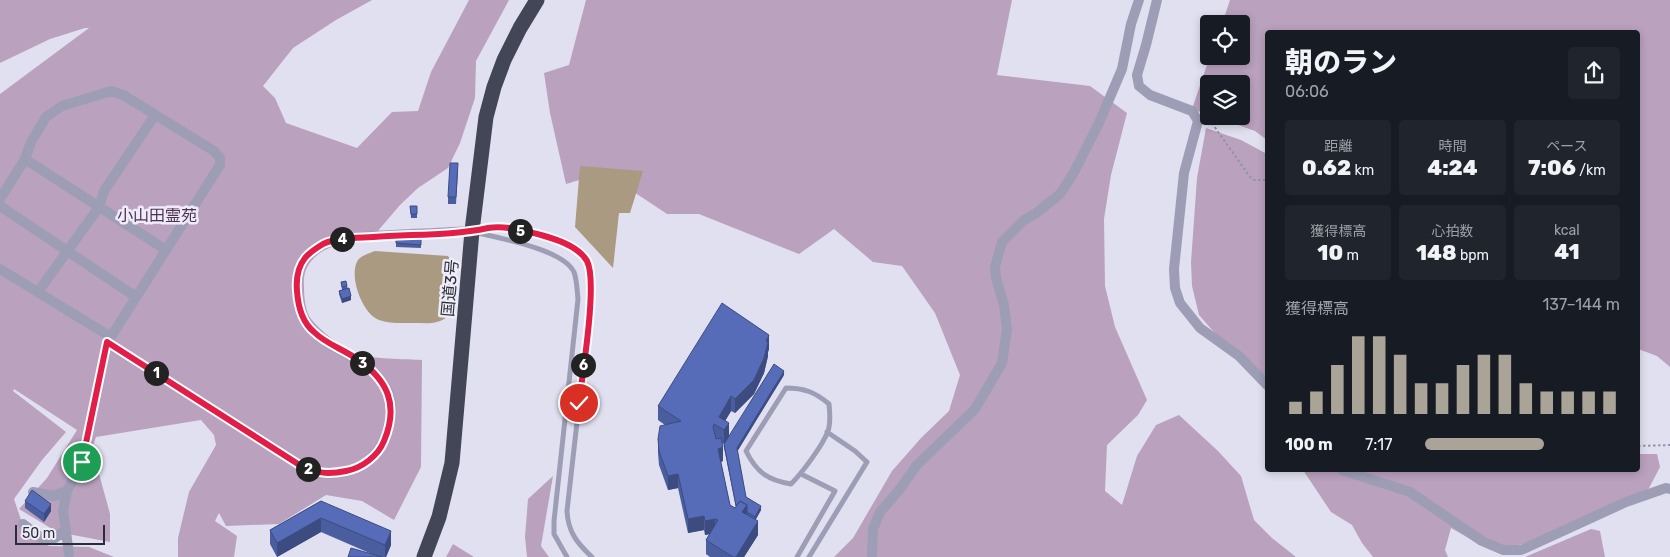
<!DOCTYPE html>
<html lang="ja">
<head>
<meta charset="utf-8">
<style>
  body { margin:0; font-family:Rubik,"Noto Sans JP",sans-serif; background:#20242c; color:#f1f3f6; height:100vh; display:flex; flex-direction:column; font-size:19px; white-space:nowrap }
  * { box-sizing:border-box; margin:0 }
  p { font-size:16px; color:#9ea1a6 }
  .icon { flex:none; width:28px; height:28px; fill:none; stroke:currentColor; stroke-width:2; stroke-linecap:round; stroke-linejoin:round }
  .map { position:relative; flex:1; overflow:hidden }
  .panel { position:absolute; left:1265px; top:30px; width:375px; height:442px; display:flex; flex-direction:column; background:#171b24; border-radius:5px; box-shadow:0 2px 8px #0003 }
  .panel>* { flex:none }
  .controls { position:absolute; left:1200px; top:15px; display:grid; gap:10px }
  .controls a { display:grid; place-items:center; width:50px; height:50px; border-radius:5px; background:#171b24; box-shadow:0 2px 8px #0003; font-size:25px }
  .scale { position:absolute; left:15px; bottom:12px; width:90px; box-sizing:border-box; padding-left:5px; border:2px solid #2b2d37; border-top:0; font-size:14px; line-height:18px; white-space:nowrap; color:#2b2d37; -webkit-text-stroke:4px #edecf8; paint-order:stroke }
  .pin { position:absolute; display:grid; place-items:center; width:42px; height:42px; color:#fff; margin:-21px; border:2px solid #fff; border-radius:50%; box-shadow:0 1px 5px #0007 }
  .km { position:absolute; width:25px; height:25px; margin:-12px; border-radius:50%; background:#222; color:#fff; font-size:14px; line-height:25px; text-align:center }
  .round { display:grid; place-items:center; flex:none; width:52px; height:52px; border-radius:5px; background:#20242c }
  .headline { display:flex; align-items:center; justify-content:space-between; height:85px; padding:0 20px }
  h1 { font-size:28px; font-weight:800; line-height:38px }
  .stats { display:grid; grid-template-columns:repeat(3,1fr); gap:8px; height:85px; padding:5px 20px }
  .stats div { display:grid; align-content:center; border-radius:5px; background:#20242c; text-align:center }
  .stats b { font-size:21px; font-weight:800 }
  .stats small { font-size:14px; font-weight:400 }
  .stats p { font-size:14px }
  .chart { height:140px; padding:10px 20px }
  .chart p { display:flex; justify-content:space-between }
  .chart svg { width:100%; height:90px; margin-top:5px; stroke:#aaa398; stroke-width:6 }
  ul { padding:0 20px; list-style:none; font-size:16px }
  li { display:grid; grid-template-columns:80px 60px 1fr; align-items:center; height:38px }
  li i { height:12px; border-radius:6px; background:#aaa398 }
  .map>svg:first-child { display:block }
  .green { fill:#baa1be }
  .water { fill:#aa9a82 }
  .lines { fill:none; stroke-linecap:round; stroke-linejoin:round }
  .path { stroke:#9192ac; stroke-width:2; stroke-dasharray:2.5 2.5; stroke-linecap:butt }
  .lane { stroke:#9d9eb6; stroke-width:5 }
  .street { stroke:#9d9eb6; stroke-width:10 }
  .highway { stroke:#434656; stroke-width:15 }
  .wall { fill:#4a5d9e; fill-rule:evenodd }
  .shaded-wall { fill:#3c4c81 }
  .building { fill:#566cb8; stroke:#3c4c81 }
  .route-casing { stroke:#fff; stroke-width:10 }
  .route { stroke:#e11d48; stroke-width:6 }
  .labels { text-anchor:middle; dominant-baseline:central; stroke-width:5; stroke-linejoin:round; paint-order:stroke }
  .park-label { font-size:16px; fill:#4f3152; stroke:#edecf8 }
  .street-label { font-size:16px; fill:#2b2d37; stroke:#edecf8 }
</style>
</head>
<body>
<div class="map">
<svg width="1670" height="557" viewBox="0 0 1670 557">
  <rect width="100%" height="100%" fill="#e1e0f0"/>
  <path class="green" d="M 0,0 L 372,0 L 336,20 L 293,48 L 263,86 L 275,98 L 286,123 L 357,148 L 392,112 L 418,111 L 431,72 L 469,0 L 509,0 L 476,61 L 475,98 L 460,143 L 448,168 L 418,188 L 400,205 L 371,239 C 352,241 328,244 314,258 C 306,266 303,275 304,286 C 304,296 305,307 309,316 C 317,329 343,348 357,354 C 369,359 407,359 422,360 L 421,467 L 394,520 L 362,501 L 326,495 L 279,524 L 226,526 L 219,513 L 215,521 L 237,536 L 234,557 L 178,557 L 178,538 L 189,492 L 216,445 L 214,435 L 201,420 L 96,437 L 92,448 L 110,514 L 110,542 L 57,532 L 19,509 L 47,478 L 77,430 L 14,389 L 13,391 L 66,432 L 42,460 L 14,499 L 23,526 L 49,546 L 89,547 L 114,557 L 0,557 L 0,94 L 89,28 L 85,28 L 50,39 L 0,63 Z
    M 586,0 L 1012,0 L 997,75 L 1090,86 L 1127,113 L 1111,175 L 1104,219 L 1105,286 L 1115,327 L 1147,400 L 1138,415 L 1107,445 L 1105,491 L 1122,505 L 1137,456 L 1156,425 L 1179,415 L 1218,451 L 1241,476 L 1254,520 L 1272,538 L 1296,557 L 834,557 L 853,538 L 892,471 L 921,438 L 949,411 L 960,375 L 935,313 L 902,266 L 873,262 L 834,229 L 799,254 L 699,214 L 667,214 L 631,190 L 596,175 L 566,184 L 550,113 L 544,73 L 569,65 Z
    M 1230,0 L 1670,0 L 1670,367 L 1657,356 L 1638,349 L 1638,32 L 1268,32 L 1267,140 L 1255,131 L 1213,116 L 1241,116 L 1241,84 L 1209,84 L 1209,115 L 1192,109 L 1210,56 L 1241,56 L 1241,24 L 1222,24 Z
    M 1206,128 L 1241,140 L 1267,154 L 1267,382 L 1220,339 L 1199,315 L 1192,286 L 1191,262 L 1197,178 Z
    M 1638,454 L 1657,454 L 1660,467 L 1647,492 L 1540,540 L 1510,547 L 1484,547 L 1451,528 L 1445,550 L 1448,557 L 1373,557 L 1362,543 L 1352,525 L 1331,512 L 1303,470 L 1638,470 Z
    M 553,476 L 541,546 L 549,557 L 527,557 L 525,537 L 528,499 Z
    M 1591,529 L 1600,531 L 1605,557 L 1525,557 Z
    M 453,544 L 474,557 L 446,557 Z"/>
  <path class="water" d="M 580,166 L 643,171 L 630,213 L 619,213 L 613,268 L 575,227 Z
    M 375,251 L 448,256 L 452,263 L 447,317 C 437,325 426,323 414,323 C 403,323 389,324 379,320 C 362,314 348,275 358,260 C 362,255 370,253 375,251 Z"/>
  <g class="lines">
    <path class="path" d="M 1209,119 L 1250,177 L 1254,180 L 1268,180
      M 1638,446 L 1670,445
      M 1508,470 L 1511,470"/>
    <path class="lane" d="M 475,231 C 482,230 491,226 498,227 C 519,227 578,241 587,262 C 591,269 590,281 592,289 L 567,511 C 568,532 577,543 592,557
      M 474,232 C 498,238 563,249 574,272 C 577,280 577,291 578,299 L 554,521 L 554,534 L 567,557
      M 786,388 C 804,388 815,392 829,404 C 830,413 831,422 828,431 C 823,445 802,473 791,484 C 768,480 757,473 746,451 Z
      M 797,557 L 835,491 L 801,474
      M 809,557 L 867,462 L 855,451 L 827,432"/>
    <path class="street" d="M 1157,0 L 1146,45 L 1137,75 L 1139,86 L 1150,95 L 1192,111 L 1198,121 L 1184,173 L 1174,269 L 1175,288 L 1180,303 L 1200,328 L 1239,356 L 1268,386
      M 25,159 L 166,250
      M 0,199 L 25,159 L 31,142 L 46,117 L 62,106 L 111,91 L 125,96 L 214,151 L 220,158 L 220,165 L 107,343 L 299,464 C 304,466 310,471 315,472 C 332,476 357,472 369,460 C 388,443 398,411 386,388 C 369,357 332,353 312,330 C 300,317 297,302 297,284 C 296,266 306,254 321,245 C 336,237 357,238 373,236 C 406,234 439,233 472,231
      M 0,206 L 136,297
      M 0,269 L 111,337
      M 38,292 L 99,207 L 104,191 L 155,115
      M 1342,470 L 1410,492 L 1482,541 L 1503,550 L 1521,550 L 1626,502 L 1666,488 L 1670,489
      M 67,491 L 63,510 L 69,554
      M 33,492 L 54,496 L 67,491 L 82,462 L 107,343
      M 23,524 L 44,540 L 55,538 L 66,530
      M 872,557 L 873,529 L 880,512 L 900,489 L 916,466 L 975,409 L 1002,363 L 1007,329 L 1004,305 L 996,278 L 995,267 L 1002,242 L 1024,220 L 1035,214 L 1060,194 L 1073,174 L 1099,123 L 1122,69 L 1131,24 L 1139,0"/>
    <path class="highway" d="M 424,557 L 439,517 L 452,463 L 472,231 L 486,117 L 494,87 L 504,60 L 520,28 L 537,0"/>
  </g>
  <path class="wall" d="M 458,170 L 456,204 L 448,204 L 448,197 Z
    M 410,206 L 417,214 L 417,218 L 411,218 Z
    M 396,237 L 421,238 L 421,248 L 396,247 Z
    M 341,282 L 347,286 L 351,300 L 342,303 L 339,294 L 339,291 L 342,290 Z
    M 769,349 L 768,352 L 768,356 L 764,373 L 754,394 L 735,413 L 731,411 L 725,421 L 729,437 L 784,375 L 737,451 L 746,497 L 761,510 L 755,520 L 758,535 L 744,557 L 710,557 L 706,554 L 706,540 L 710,534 L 705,535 L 704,530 L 688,533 L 678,488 L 668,490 L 659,465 L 658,453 L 658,439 L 665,425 L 658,420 L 658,406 ZM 722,443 L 724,444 L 724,448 L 736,507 L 735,508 L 730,505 L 721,462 L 723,461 Z
    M 25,501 L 51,511 L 44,522 L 25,508 Z
    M 321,501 L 391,545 L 386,557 L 348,557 L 374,555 L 321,532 L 277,557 L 270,544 L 270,530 Z"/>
  <path class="shaded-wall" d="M 351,296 L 351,300 L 342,303 L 342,299 Z
    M 769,335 L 769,349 L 768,352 L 768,356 L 764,373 L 754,394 L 735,413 L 735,399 Z
    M 784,371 L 784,375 L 737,452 L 737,448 Z
    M 731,396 L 731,411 L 721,428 L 719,417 Z
    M 729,423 L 729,437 L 724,444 L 724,430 Z
    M 723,447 L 723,461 L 718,463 L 718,449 Z
    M 678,474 L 678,488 L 668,490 L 668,476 Z
    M 51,504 L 51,511 L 44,522 L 44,514 Z
    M 747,505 L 747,519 L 742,512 Z
    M 761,506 L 761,510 L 755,521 L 755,517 Z
    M 704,516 L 704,530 L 688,533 L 688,519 Z
    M 321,518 L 321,532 L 277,557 L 277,543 Z
    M 715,519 L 715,533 L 705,535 L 705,521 Z
    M 758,521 L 758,535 L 744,557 L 736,557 Z
    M 391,531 L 391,545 L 386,557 L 385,557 L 385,545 Z"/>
  <path class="building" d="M 450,163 L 458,163 L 456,197 L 448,197 Z
    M 410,206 L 417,206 L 417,214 L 411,214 Z
    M 396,237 L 421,238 L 421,245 L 396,243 Z
    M 346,281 L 347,286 L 342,287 L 341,282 Z
    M 349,288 L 351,296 L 342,299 L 339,291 Z
    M 722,303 L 769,335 L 766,341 L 768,342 L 764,358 L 754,380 L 735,399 L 731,396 L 719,417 L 729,423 L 724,430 L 714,424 L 713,427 L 716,439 L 721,438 L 723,447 L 718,449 L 730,505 L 735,508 L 740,501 L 747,505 L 742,512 L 758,521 L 736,557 L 733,557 L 706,540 L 718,520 L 715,519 L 705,521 L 704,516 L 688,519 L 678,474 L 668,476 L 659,451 L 658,439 L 660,426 L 681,421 L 658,406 Z
    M 774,364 L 784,371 L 737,448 L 746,497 L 761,506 L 755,517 L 747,512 L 747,505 L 740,501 L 736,506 L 724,444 Z
    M 32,490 L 51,504 L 44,514 L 25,501 Z
    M 321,501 L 391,531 L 385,545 L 321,518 L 277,543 L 270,530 Z
    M 351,548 L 382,557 L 348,557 Z"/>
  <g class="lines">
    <defs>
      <path id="route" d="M 82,462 L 107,342 L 298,464 C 316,473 326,475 346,471 C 362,468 378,456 384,441 C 399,405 388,380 357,359 C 343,349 326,344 314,332 C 302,322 298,306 297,291 C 296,279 297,268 305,258 C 309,253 318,247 323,244 C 339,237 357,238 373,237 C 411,234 451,236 488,228 C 505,225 525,231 541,235 C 556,239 579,247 587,261 C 598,282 582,376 579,403"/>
    </defs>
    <use href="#route" class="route-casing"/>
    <use href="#route" class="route"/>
  </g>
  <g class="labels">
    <g class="park-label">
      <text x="157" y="215">小山田霊苑</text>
    </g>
    <g class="street-label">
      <text transform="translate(450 288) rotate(-85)">国道3号</text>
    </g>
  </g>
</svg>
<div class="controls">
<a><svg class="icon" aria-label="locate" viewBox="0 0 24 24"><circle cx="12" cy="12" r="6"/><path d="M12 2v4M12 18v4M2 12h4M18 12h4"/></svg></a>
<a><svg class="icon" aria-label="layers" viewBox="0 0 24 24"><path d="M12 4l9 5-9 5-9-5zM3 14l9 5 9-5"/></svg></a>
</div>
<div class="scale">50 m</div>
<div class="pin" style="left:82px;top:462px;background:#1e9e55"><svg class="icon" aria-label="arrive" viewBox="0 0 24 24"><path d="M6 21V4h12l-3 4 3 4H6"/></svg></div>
<div class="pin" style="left:579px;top:403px;background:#d93025"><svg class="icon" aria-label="check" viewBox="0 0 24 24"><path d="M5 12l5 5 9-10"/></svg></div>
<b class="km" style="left:156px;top:373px">1</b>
<b class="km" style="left:308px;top:469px">2</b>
<b class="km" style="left:362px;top:363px">3</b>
<b class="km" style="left:342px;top:239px">4</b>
<b class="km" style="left:520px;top:231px">5</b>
<b class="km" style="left:583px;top:365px">6</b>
<section class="panel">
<div class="headline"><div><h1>朝のラン</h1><p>06:06</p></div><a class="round"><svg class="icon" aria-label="share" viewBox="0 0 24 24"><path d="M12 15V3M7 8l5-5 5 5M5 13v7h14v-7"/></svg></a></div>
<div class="stats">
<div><p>距離</p><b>0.62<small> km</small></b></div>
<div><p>時間</p><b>4:24</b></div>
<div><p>ペース</p><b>7:06<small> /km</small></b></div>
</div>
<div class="stats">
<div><p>獲得標高</p><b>10<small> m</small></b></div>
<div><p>心拍数</p><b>148<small> bpm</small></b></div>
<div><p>kcal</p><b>41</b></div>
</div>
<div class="chart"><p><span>獲得標高</span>137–144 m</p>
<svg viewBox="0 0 160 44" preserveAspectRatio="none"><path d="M5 44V38M15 44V33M25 44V20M35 44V6M45 44V6M55 44V15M65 44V29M75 44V29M85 44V20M95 44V15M105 44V15M115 44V29M125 44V33M135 44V33M145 44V33M155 44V33"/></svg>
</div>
<ul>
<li><b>100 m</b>7:17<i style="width:61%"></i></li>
</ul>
</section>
</div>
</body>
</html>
